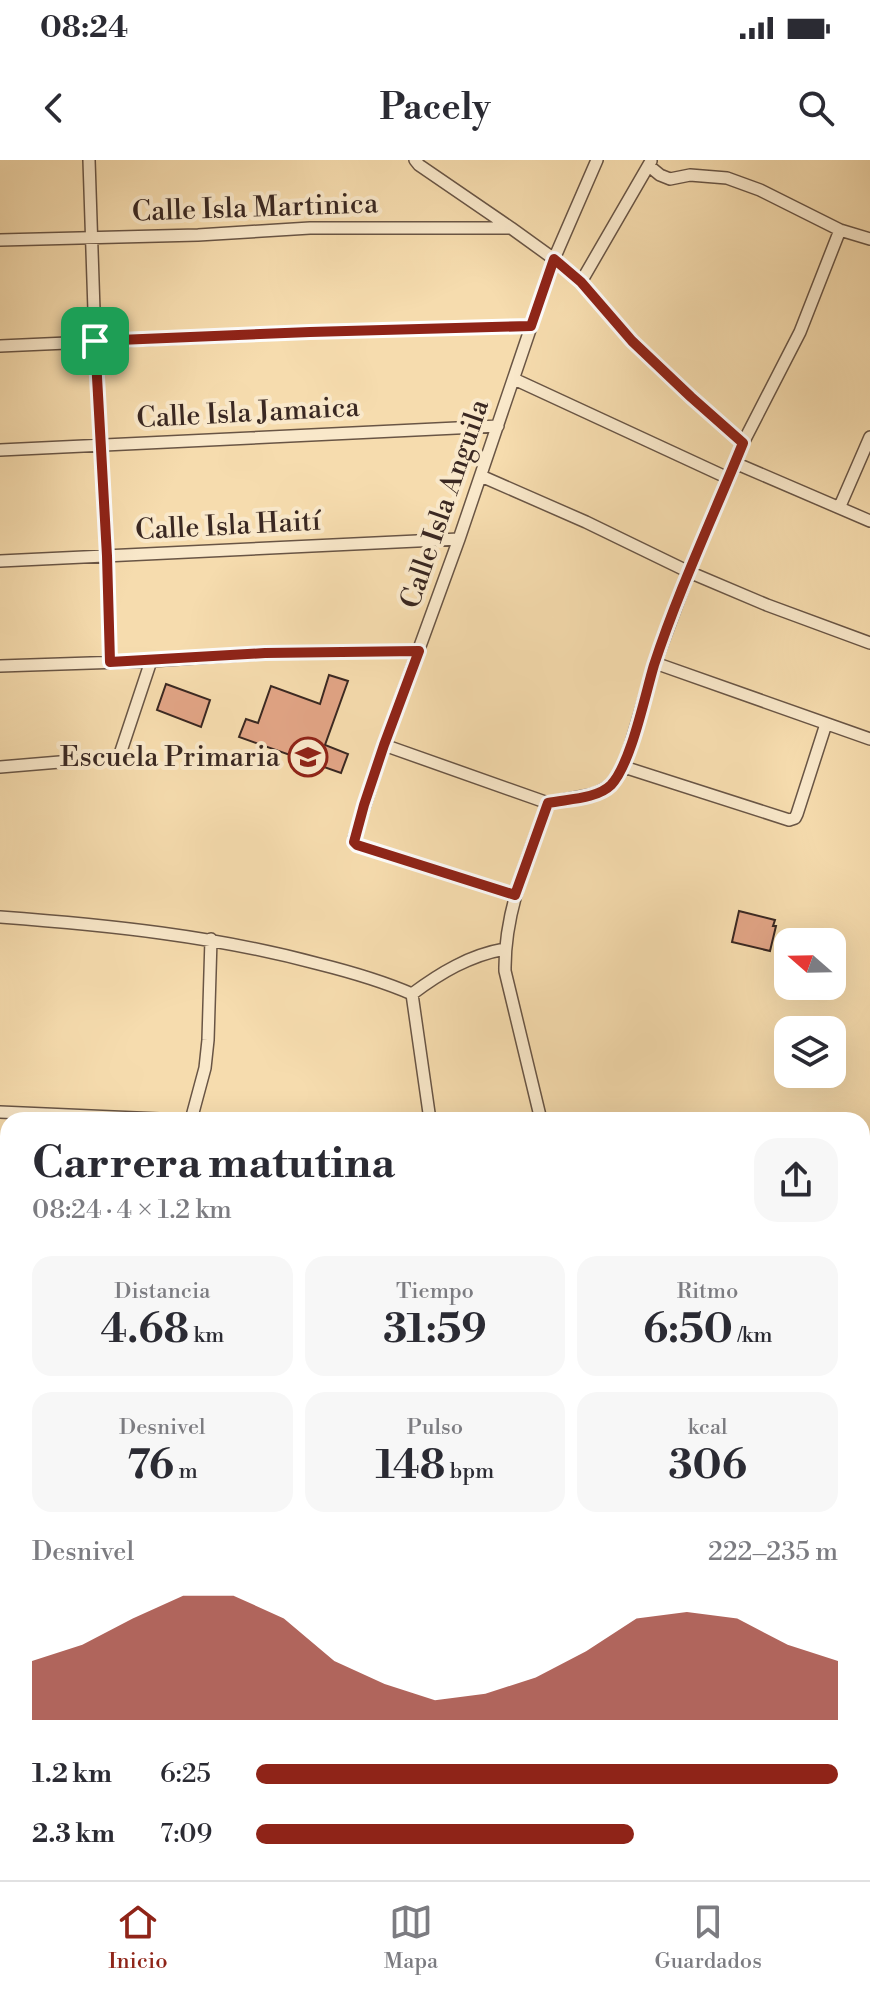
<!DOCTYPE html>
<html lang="es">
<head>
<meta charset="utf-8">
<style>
  body { margin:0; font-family:"Libre Bodoni",serif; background:#f7f7f7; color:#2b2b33; height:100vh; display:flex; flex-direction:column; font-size:30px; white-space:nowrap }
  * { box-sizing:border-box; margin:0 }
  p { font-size:26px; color:#7c7c81 }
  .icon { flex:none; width:44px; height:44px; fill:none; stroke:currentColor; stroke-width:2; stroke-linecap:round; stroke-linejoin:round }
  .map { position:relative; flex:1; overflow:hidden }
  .panel { position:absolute; left:0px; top:952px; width:870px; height:768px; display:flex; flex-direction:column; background:#fff; border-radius:24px 24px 0 0; box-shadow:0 8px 32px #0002 }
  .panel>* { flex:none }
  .needle { width:52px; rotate:290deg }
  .fabs { position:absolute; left:774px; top:768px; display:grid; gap:16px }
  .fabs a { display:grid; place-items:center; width:72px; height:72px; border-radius:16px; background:#fff; box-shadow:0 8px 32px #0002; font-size:40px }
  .pin { position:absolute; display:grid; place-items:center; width:68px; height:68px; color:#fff; margin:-34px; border-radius:16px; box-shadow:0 4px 12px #0006 }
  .round { display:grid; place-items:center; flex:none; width:84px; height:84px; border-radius:24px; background:#f7f7f7 }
  .headline { display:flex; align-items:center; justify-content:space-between; height:136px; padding:0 32px }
  h1 { font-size:44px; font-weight:800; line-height:60px }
  .figures { display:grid; grid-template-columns:repeat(3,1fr); gap:12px; height:136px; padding:8px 32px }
  .figures div { display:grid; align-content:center; border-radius:20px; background:#f7f7f7; text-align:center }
  .figures b { font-size:40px; font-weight:800 }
  .figures small { font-size:22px; font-weight:400 }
  .figures p { font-size:22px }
  .chart { height:224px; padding:16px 32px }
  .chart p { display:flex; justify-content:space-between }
  .chart svg { width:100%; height:144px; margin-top:8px; fill:#8f2418; opacity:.7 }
  ul { padding:0 32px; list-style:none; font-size:26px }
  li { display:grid; grid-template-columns:128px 96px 1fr; align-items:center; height:60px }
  li i { height:20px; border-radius:10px; background:#8f2418 }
  .status { display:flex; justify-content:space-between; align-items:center; height:56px; padding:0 40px; background:#fff; direction:ltr }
  .status svg { height:22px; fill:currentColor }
  header { display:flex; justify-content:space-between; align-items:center; height:104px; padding:0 32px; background:#fff; font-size:36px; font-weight:800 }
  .tab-bar { display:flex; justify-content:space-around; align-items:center; height:112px; border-top:2px solid #e1e1e2; background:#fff; font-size:22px; color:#7c7c81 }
  .tab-bar a { display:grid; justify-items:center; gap:4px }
  .tab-bar .on { color:#8f2418 }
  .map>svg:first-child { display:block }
  .building { fill:#e2a586; stroke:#3a2822; stroke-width:2 }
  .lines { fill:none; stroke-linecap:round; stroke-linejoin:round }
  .minor-casing { stroke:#695545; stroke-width:14 }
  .tertiary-casing { stroke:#695545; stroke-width:17 }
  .minor { stroke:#f9e8ca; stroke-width:11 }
  .tertiary { stroke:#f9e8ca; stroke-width:14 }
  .route-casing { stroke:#fff; stroke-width:16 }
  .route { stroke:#8f2418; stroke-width:10 }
  .labels { text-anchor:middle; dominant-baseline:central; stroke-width:8; stroke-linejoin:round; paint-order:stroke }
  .street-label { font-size:28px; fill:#3a2822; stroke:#f9e8ca }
  .poi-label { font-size:28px; fill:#3a2822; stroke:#f9e8ca; text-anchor:end }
</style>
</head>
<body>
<div class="status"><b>08:24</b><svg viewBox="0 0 49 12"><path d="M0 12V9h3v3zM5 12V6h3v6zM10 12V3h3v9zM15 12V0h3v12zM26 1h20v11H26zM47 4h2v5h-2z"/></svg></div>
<header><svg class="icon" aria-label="back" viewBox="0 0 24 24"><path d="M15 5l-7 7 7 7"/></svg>Pacely<svg class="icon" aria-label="search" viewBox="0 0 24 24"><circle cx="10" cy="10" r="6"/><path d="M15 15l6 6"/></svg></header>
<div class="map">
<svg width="870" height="1720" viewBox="0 0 870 1720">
  <rect width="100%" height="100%" fill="#f6dcae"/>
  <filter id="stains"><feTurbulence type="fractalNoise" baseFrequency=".0025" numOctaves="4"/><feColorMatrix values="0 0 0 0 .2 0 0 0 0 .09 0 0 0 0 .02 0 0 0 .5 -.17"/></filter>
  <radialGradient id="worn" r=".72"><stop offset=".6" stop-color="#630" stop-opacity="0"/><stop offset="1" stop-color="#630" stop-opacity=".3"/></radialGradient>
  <path class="building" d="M 329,515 L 348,521 L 325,585 L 348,594 L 341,613 L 239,577 L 246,559 L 258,563 L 271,526 L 320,544 Z
    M 166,524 L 210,540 L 201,567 L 157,550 Z
    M 739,751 L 775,760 L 773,766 L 776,766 L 770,791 L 732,782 Z"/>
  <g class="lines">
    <defs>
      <path id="minor" d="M 89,0 L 95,181 L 107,396 L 110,502
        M 415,0 L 419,5 L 511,68 L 554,99 L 581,122 L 632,181 L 691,237 L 743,283
        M 649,6 L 660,15 L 670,19 L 690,15 L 727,18 L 760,30 L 840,70 L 870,79
        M 0,80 L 198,75 L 310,68 L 511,68
        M 581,122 L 651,1
        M 0,186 L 310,172 L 531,166
        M 514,219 L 728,318
        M 0,290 L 498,266
        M 735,303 L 870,361
        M 481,316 L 586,362 L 689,412 L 767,445 L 870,483
        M 840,346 L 870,277
        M 0,401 L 459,379
        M 655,503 L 870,579
        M 0,506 L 151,501 L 265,493 L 419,491
        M 384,585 L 548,643
        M 0,607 L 119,597 L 151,501
        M 624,607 L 789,660 L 795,658 L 797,654 L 826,564
        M 515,735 L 357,685 L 354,682 L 354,679 L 384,585 L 459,379 L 554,99 L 597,0
        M 0,757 C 108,765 215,776 319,804 C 351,812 382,821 412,834
        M 412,834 L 430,960
        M 412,834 C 440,813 470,795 505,789
        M 0,952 L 182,960
        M 191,960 L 205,908 L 208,880 L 211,779
        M 541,960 L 505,811 C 504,752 528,697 548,643 L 595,634 L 610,626 L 624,607 L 655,503 L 689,412 L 743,283 L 800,172 L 840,70
        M 0,1133 L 8,1133
        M 0,1405 L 8,1407
        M 0,1505 L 8,1507
        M 862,1542 L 870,1503
        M 0,1606 L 8,1607
        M 0,1640 L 8,1619
        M 165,1720 L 167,1712
        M 535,1720 L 537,1712
        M 615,1720 L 616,1712
        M 716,1720 L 718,1712
        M 826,1720 L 827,1712"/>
      <path id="tertiary" d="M 0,1286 L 8,1286
        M 0,1303 L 8,1304
        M 862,1332 L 870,1332
        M 862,1354 L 870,1354"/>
    </defs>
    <use href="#minor" class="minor-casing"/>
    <use href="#tertiary" class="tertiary-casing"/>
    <use href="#minor" class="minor"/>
    <use href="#tertiary" class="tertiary"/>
  </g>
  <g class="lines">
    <defs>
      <path id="route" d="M 554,99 L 581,122 L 632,181 L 691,237 L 743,283 C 713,357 679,429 654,505 C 645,535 631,604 611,625 C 597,639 567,639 548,643 L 515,735 L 357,685 L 354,682 L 364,645 L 384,585 L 419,491 L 265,493 L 110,502 L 107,396 L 95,181 L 310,172 L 531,166 Z"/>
    </defs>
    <use href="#route" class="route-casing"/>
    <use href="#route" class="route"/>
  </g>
  <defs>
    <symbol id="school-ring" viewBox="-11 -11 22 22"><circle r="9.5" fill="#f9e8ca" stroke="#8f2418" stroke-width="1.5"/><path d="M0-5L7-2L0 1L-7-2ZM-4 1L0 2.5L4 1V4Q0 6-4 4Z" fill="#8f2418"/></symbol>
  </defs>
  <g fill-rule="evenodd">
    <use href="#school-ring" x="286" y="575" width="44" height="44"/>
  </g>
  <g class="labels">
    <g class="street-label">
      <text transform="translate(255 48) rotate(-2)">Calle Isla Martinica</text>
      <text transform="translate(248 253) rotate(-3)">Calle Isla Jamaica</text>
      <text transform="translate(445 344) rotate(-71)">Calle Isla Anguila</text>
      <text transform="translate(228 366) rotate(-3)">Calle Isla Haití</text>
    </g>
    <g class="poi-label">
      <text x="280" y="597">Escuela Primaria</text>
    </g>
  </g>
  <rect width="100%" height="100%" filter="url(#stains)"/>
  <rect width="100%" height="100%" fill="url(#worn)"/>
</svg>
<div class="fabs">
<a><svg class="needle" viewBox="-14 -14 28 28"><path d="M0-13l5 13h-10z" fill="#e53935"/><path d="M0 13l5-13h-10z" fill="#7c7c81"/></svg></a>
<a><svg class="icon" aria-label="layers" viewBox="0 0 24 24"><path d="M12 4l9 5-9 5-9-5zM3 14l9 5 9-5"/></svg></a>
</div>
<div class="pin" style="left:95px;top:181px;background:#1e9e55"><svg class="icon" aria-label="arrive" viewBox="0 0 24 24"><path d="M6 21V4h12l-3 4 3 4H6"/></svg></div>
<section class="panel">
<div class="headline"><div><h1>Carrera matutina</h1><p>08:24 · 4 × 1.2 km</p></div><a class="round"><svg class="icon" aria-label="share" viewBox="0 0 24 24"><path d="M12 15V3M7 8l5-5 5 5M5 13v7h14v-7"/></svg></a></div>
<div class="figures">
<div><p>Distancia</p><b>4.68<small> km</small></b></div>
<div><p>Tiempo</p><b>31:59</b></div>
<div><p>Ritmo</p><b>6:50<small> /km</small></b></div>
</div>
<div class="figures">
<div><p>Desnivel</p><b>76<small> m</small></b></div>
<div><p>Pulso</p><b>148<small> bpm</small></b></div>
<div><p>kcal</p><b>306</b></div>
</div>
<div class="chart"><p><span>Desnivel</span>222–235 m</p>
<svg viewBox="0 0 160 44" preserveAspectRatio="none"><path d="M0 44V26L10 21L20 13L30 6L40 6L50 13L60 26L70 33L80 38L90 36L100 31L110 23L120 13L130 11L140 13L150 21L160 26V44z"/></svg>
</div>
<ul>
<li><b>1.2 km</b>6:25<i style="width:100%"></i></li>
<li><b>2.3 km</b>7:09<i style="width:65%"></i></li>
</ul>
</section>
</div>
<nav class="tab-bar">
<a class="on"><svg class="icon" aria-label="home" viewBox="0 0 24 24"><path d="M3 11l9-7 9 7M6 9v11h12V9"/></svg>Inicio</a>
<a><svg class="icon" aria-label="map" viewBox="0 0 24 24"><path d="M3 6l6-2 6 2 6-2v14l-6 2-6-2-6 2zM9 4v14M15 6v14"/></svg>Mapa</a>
<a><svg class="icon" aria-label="saved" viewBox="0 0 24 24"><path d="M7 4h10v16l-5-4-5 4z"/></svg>Guardados</a>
</nav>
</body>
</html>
